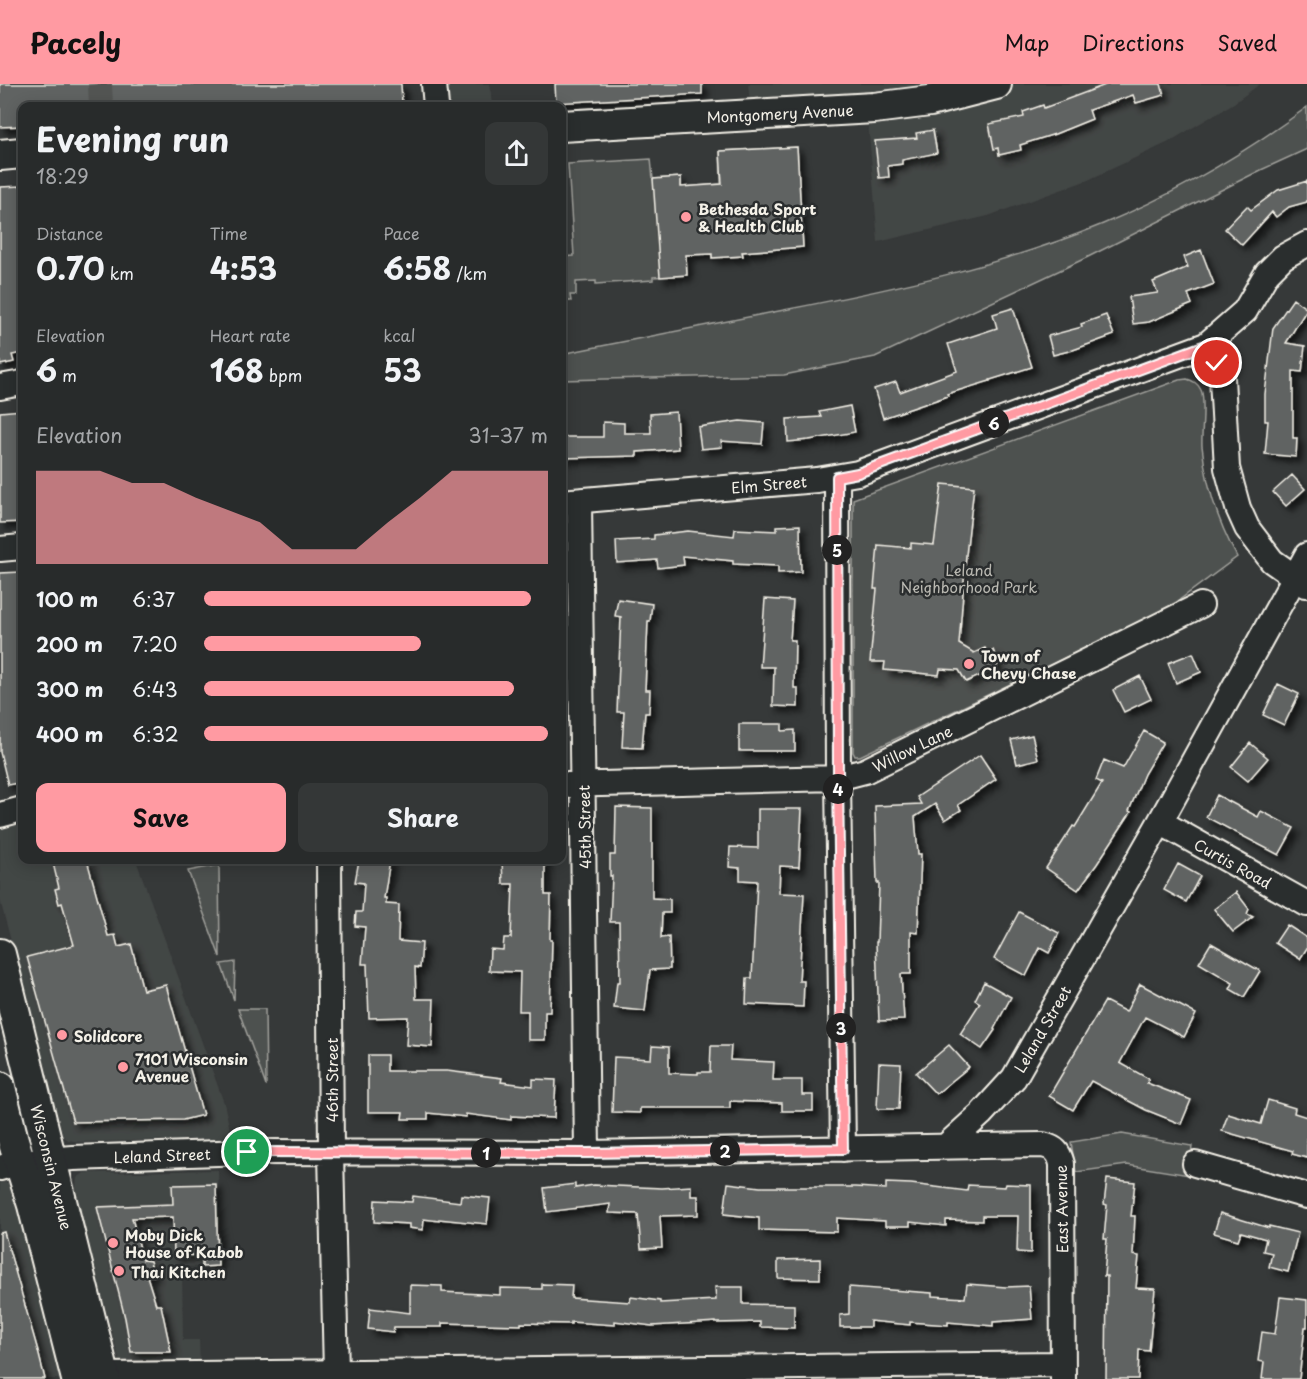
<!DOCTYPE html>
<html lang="en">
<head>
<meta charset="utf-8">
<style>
  body { margin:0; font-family:"Playpen Sans",sans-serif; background:#343737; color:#f1f3f6; height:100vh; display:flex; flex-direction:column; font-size:22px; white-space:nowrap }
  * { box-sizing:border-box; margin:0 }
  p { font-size:20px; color:#a5a7a9 }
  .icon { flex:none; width:33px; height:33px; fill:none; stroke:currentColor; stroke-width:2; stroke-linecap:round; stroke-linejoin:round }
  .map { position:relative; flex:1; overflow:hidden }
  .details { position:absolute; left:18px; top:18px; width:548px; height:762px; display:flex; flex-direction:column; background:#282b2b; border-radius:12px; box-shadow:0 3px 15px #0003,0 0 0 2px #444747 }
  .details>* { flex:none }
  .pin { position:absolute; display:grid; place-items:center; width:51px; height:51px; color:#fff; margin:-26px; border:3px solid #fff; border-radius:50%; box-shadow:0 2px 6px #0007 }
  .km { position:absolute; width:30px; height:30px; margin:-15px; border-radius:50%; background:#222; color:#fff; font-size:16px; line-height:30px; text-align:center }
  .round { display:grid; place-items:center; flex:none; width:63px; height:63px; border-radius:12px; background:#343737 }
  .overview { display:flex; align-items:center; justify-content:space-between; height:102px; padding:0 18px }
  h1 { font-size:33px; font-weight:700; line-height:45px }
  .metrics { display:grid; grid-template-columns:repeat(3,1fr); gap:9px; height:102px; padding:6px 18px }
  .metrics div { display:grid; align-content:center }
  .metrics b { font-size:30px; font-weight:700 }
  .metrics small { font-size:16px; font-weight:400 }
  .metrics p { font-size:16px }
  .chart { height:168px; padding:12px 18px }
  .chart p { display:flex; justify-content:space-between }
  .chart svg { width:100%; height:108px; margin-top:6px; fill:#ff9aa2; opacity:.7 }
  .primary-button { display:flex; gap:12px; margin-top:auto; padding:12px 18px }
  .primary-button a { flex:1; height:69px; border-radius:12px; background:#ff9aa2; color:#111; font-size:24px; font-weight:700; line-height:69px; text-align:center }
  .primary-button a+a { background:#343737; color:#f1f3f6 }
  ul { padding:0 18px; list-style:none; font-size:20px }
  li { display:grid; grid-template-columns:96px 72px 1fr; align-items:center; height:45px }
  li i { height:15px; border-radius:8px; background:#ff9aa2 }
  header { display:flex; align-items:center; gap:36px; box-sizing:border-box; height:84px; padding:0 30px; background:#ff9aa2; color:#111 }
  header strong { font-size:28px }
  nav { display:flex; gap:33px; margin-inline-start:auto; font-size:21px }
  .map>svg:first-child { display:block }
  .built { fill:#434645 }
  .green { fill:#4e514f; stroke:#a1a19c; stroke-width:1.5 }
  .building { fill:#616362; stroke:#f4f1e8; stroke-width:1.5; filter:url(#shadow) }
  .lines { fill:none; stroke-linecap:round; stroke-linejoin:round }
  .minor-tunnel { stroke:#525553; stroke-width:24; stroke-dasharray:24 12; stroke-linecap:butt }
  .minor-casing { stroke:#f4f1e8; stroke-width:28 }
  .major-casing { stroke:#f4f1e8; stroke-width:34 }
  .minor { stroke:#2a2d2e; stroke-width:24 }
  .major { stroke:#2a2d2e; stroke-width:30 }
  .route-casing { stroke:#fff; stroke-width:12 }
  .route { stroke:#ff9aa2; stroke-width:8 }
  .poi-dot { fill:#ff9aa2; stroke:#2a2d2e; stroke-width:2 }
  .labels { text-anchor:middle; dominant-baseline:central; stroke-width:5; stroke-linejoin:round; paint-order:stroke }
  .street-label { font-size:15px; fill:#f4f1e8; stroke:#2a2d2e }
  .poi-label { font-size:15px; font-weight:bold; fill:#f4f1e8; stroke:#2a2d2e; text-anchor:start }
  .park-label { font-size:15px; fill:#bab9b2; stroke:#2a2d2e }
</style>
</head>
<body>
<header>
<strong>Pacely</strong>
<nav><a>Map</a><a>Directions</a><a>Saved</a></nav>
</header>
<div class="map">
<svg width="1307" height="1295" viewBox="0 0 1307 1295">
  <defs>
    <filter id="shadow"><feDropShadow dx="5.5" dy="5.5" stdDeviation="3" flood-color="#0009"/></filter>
  </defs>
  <rect width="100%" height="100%" fill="#363939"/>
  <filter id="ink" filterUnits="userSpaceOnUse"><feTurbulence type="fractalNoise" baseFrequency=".0167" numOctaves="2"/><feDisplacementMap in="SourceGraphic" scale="12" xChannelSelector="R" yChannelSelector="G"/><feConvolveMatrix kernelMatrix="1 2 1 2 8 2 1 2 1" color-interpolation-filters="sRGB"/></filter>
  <g filter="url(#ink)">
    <path class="built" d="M 443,0 L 490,0 L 492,22 L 445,22 Z
      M 748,0 L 950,0 L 889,9 L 750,19 Z
      M 996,0 L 1260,0 L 1234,19 L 1167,59 L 1088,96 L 988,132 L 878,158 L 867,24 Z
      M 22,739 L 22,776 L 136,776 L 224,1019 L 232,1055 L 80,1058 L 68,1056 L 63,1052 L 0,816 L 0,744 Z
      M 218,1086 L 221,1182 L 182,1183 L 183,1256 L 199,1256 L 200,1281 L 120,1279 L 85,1148 L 76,1103 L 77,1094 L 84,1089 Z
      M 0,1098 L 10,1099 L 64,1295 L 0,1295 Z"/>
    <path class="green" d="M 1307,23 L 1307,65 L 1261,86 L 1088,173 L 875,273 L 784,291 L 561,296 L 561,270 C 635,255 709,241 784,226 C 892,205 1001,182 1103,140 C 1175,110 1244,70 1307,23 Z
      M 797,63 L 803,163 L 743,168 L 743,172 L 712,174 L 711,170 L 686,171 L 687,191 L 653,193 L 653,196 L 596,200 L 596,197 L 576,198 L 576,211 L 570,211 L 571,217 L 561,217 L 561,173 L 574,172 L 568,80 L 651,75 L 653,95 L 681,93 L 682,103 L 721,100 L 720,67 Z
      M 1187,295 C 1193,297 1198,299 1201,306 C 1206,316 1201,349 1202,362 C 1206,402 1218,438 1237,473 L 1167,525 L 860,672 L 855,672 L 853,668 L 853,415 L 1179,296 Z
      M 219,781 L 220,873 L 188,787 Z
      M 235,878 L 234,916 L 221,880 Z
      M 238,925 L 265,925 L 266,1002 Z
      M 1122,1050 L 1192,1062 L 1189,1091 L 1127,1081 L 1076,1088 L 1071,1058 Z"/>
    <path class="building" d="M 0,0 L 401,0 L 402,19 L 336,22 L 22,22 L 22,42 L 0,43 Z
      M 555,0 L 702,0 L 702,10 L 556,19 Z
      M 1108,0 L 1161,0 L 1164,11 L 1136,19 L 1133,11 L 1089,26 L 1092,35 L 1055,50 L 1020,61 L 1021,66 L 999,71 L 998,64 L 994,65 L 989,40 L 1024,33 L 1023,28 L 1043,21 L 1044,24 Z
      M 933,46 L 937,69 L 902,76 L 902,80 L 888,82 L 889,93 L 879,94 L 875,57 L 917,54 L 916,49 Z
      M 797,63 L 803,163 L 742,168 L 743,172 L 712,174 L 712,170 L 686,171 L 687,191 L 660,193 L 653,95 L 681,93 L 681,103 L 722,100 L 720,67 Z
      M 1307,97 L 1307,118 L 1289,123 L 1276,133 L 1272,128 L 1242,161 L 1225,145 L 1247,122 L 1251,126 L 1278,106 Z
      M 22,102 L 22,269 L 12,271 L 14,278 L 0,281 L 0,103 Z
      M 1201,166 L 1214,200 L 1188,210 L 1192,220 L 1149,238 L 1133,240 L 1129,213 L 1158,209 L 1153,198 L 1188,183 L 1184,173 Z
      M 1293,215 L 1307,225 L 1286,259 L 1305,262 L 1302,288 L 1293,287 L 1293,354 L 1297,354 L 1296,373 L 1265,370 L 1268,337 L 1265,337 L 1265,310 L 1273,244 Z
      M 1013,224 L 1032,283 L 990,296 L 990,297 L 947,310 L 948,312 L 883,334 L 874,305 L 896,298 L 900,308 L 957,287 L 948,260 L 997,244 L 993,230 Z
      M 1106,231 L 1114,251 L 1073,266 L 1053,271 L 1048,252 L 1082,243 L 1081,240 Z
      M 850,322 L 855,348 L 809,356 L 788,358 L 787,335 L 821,333 L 819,328 Z
      M 22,326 L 22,438 L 0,439 L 0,328 Z
      M 676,328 L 678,365 L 637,368 L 637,372 L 563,374 L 564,353 L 603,353 L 603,338 L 624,339 L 624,349 L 651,349 L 650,330 Z
      M 740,337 L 764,339 L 762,360 L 721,357 L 722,363 L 701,365 L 698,343 Z
      M 1292,391 L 1305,405 L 1286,422 L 1273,408 Z
      M 942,400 L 974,403 L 966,471 L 959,560 L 974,569 L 985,564 L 987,568 L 993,566 L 999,580 L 996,582 L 997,584 L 966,598 L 959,586 L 940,585 L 939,591 L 884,586 L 885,578 L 870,578 L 877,505 L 874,505 L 878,461 L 911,464 L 911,459 L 934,461 Z
      M 800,441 L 801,488 L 778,489 L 778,482 L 733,480 L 733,477 L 683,472 L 684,481 L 658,484 L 657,476 L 617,479 L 616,457 L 654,455 L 654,451 L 688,447 L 734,452 L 735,445 L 777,447 L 777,442 Z
      M 22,488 L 22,698 L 8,701 L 0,668 L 0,489 Z
      M 618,515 L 652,520 L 650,537 L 648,537 L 645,606 L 650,606 L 649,629 L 645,629 L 642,664 L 622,663 L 624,628 L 617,628 L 621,533 L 615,532 Z
      M 765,515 L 793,517 L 790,556 L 795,556 L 794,604 L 798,604 L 798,623 L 773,622 L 774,583 L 760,583 Z
      M 1193,569 L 1201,588 L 1176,599 L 1168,579 Z
      M 1140,592 L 1151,615 L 1124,628 L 1113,606 Z
      M 1278,600 L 1299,610 L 1284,641 L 1263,631 Z
      M 739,640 L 782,640 L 782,647 L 795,646 L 795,667 L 739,667 Z
      M 1144,647 L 1163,658 L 1144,690 L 1129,727 L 1131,728 L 1097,780 L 1078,806 L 1046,784 L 1073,742 L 1075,743 L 1102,699 L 1096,696 L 1104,676 L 1123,684 Z
      M 1032,651 L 1038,675 L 1017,680 L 1011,656 Z
      M 1250,659 L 1268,674 L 1248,697 L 1231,683 Z
      M 980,671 L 996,695 L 958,721 L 961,726 L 945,736 L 935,720 L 915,733 L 918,770 L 921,770 L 918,849 L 911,848 L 911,890 L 901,890 L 904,936 L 879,937 L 876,858 L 877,858 L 879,799 L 877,799 L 875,722 L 921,720 L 917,713 Z
      M 1217,711 L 1258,733 L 1261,727 L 1294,744 L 1279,771 L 1206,733 Z
      M 616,723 L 652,724 L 652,814 L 670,815 L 670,829 L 662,829 L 661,854 L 669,853 L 670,885 L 650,886 L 645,927 L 614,924 L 617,898 L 620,898 L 619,838 L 610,838 L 612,792 L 610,792 L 610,771 L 615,771 Z
      M 758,725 L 802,725 L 799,783 L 780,782 L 779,809 L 804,810 L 799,897 L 804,897 L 803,923 L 746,920 L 747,894 L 752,894 L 757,797 L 740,796 L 740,784 L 729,783 L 730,763 L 758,764 Z
      M 66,776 L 87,776 L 108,852 L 115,851 L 118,863 L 131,860 L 143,906 L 166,901 L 203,1031 L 183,1036 L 73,1038 L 27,873 L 74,861 L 62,819 L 59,820 L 55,805 L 59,804 L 53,779 Z
      M 359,776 L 390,776 L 384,814 L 386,814 L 386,820 L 399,821 L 398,857 L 422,859 L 420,884 L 415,883 L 416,915 L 434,915 L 432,963 L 406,961 L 408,933 L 369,934 L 367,880 L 362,880 L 365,843 L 355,842 L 356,828 L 362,828 L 364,799 L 355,798 Z
      M 502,776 L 545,776 L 545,811 L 551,811 L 550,856 L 552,856 L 550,928 L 545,928 L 545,956 L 528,956 L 528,927 L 519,927 L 520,888 L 489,887 L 490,865 L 503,866 L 504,854 L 511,854 L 513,800 L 503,800 Z
      M 1178,780 L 1200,792 L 1186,818 L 1164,806 Z
      M 1236,808 L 1249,825 L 1247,830 L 1253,833 L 1233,848 L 1214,825 Z
      M 1019,828 L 1059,849 L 1049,869 L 1040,864 L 1026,892 L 994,875 Z
      M 1287,841 L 1307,854 L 1307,864 L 1300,875 L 1275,859 Z
      M 1211,859 L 1260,887 L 1244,913 L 1230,905 L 1233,899 L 1199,879 Z
      M 984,898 L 1011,913 L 994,945 L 995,946 L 982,965 L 960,950 L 980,919 L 975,916 Z
      M 1140,900 L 1196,930 L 1184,953 L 1145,933 L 1120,979 L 1149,995 L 1147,999 L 1191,1016 L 1181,1040 L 1146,1026 L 1091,997 L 1073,1026 L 1049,1012 L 1105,917 L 1126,928 Z
      M 949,961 L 969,983 L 936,1010 L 916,989 Z
      M 652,962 L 669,963 L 669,989 L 698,990 L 698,988 L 710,988 L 711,962 L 731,962 L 730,976 L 774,978 L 773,996 L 802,996 L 802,1011 L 813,1011 L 813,1027 L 782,1027 L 782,1019 L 730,1017 L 730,1024 L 640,1024 L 640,1029 L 612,1028 L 614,973 L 651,975 Z
      M 368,971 L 387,971 L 387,987 L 447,987 L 502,994 L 501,998 L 533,1002 L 533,995 L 556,996 L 554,1034 L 511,1032 L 511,1036 L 466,1030 L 466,1033 L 428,1029 L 428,1035 L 402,1035 L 403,1028 L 368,1028 Z
      M 879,979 L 901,980 L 899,1025 L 877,1025 Z
      M 1268,1016 L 1295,1024 L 1294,1029 L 1307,1033 L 1307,1074 L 1292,1070 L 1293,1067 L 1222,1047 L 1228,1030 L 1261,1040 Z
      M 1107,1095 L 1135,1098 L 1131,1132 L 1135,1132 L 1133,1171 L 1139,1172 L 1136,1204 L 1155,1205 L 1149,1267 L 1139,1266 L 1138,1295 L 1106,1295 L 1107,1192 L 1104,1192 L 1107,1155 L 1104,1155 L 1107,1121 L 1104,1120 Z
      M 728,1099 L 760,1103 L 856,1103 L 886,1105 L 886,1099 L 911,1100 L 967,1107 L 968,1101 L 1005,1103 L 1006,1100 L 1031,1101 L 1031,1169 L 1017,1168 L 1018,1132 L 982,1132 L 982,1137 L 946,1136 L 946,1142 L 910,1138 L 910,1142 L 885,1142 L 885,1137 L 837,1134 L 837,1148 L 759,1146 L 759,1134 L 724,1130 Z
      M 216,1100 L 218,1182 L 202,1183 L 202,1171 L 174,1172 L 173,1133 L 132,1134 L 143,1176 L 150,1177 L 154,1192 L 147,1192 L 156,1221 L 161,1221 L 171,1268 L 131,1268 L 125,1234 L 97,1123 L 173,1120 L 172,1101 Z
      M 575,1100 L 575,1104 L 594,1101 L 662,1104 L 691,1102 L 691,1112 L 698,1112 L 698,1131 L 660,1132 L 662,1164 L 641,1165 L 638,1130 L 609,1129 L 610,1120 L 547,1128 L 544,1104 Z
      M 461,1111 L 490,1114 L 487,1140 L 439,1135 L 439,1137 L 424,1135 L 423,1146 L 409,1144 L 409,1140 L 374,1138 L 375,1116 L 412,1118 L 413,1112 L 460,1118 Z
      M 1220,1129 L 1269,1144 L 1269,1142 L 1298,1149 L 1288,1188 L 1269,1183 L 1272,1169 L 1263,1167 L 1266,1155 L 1241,1148 L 1238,1156 L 1214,1149 Z
      M 4,1148 L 38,1267 L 45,1295 L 0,1295 L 0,1149 Z
      M 820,1175 L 820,1195 L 778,1194 L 778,1176 Z
      M 542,1200 L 572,1201 L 571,1214 L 630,1218 L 631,1213 L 660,1217 L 660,1219 L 716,1216 L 715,1203 L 743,1203 L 743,1220 L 794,1221 L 794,1244 L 760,1243 L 760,1238 L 716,1239 L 716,1238 L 652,1242 L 615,1237 L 615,1241 L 571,1238 L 571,1240 L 521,1239 L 521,1241 L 442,1239 L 442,1243 L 394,1243 L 393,1248 L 368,1245 L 370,1224 L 410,1229 L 410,1201 L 442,1202 L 442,1208 L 500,1211 L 500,1204 L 542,1205 Z
      M 967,1200 L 1006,1203 L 1029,1202 L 1032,1235 L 993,1238 L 993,1242 L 948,1238 L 948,1241 L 910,1238 L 910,1241 L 870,1237 L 870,1243 L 840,1243 L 840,1231 L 849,1230 L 849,1203 L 932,1209 L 932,1212 L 965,1214 Z
      M 1280,1213 L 1307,1216 L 1307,1243 L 1305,1243 L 1299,1295 L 1262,1295 L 1264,1278 L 1258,1277 L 1262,1248 L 1275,1250 Z"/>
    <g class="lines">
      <path class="minor-tunnel" d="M 100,0 L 101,22"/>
      <defs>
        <path id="minor" d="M 434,0 L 436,22
          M 1206,261 L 1217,279 L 1222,294 L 1227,384 L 1238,424 L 1247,444 L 1272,477 L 1306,501
          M 0,303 L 22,299
          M 837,393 L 838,694 L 843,1065
          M 579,417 L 587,1069
          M 561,418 L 817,396 L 858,389 L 1206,261 L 1245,227 L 1267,189 L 1283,173 L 1307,160
          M 0,465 L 22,463
          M 561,701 L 838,694 L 865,687 L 1201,521
          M 0,731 L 22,725
          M 1160,738 L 1307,820
          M 329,776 L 331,1069 L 336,1289
          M 947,1061 L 981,1030 L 1014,994 L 1160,738 L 1307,471
          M 1195,1080 L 1307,1112
          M 0,1084 L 20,1078 L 73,1074 L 247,1068 L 587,1069 L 1043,1061 C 1055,1064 1059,1068 1062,1080 L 1063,1295
          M 104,1291 L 1063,1280"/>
        <path id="major" d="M 561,42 L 874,24 L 930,17 L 996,0
          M 0,71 L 22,69
          M 0,870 L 105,1295
          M 0,1003 L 13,1056 L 33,1121 L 77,1295"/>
      </defs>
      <use href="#minor" class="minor-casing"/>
      <use href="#major" class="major-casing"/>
      <use href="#minor" class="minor"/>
      <use href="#major" class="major"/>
    </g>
  </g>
  <g class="lines" filter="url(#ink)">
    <defs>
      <path id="route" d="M 247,1068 L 587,1069 L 843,1065 L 838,694 L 837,393 L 858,389 L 1206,261 L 1217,279"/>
    </defs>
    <use href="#route" class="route-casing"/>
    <use href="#route" class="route"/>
  </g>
  <g class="poi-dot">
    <circle cx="686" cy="133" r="6"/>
    <circle cx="969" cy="580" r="6"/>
    <circle cx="62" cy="951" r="6"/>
    <circle cx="123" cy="983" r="6"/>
    <circle cx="113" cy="1159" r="6"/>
    <circle cx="119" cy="1187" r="6"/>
  </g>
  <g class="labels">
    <g class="street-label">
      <text transform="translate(780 29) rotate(-3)">Montgomery Avenue</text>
      <text transform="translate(769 400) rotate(-5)">Elm Street</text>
      <text transform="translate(912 664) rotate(-26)">Willow Lane</text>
      <text transform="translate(584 743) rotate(-91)">45th Street</text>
      <text transform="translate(1233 779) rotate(29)">Curtis Road</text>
      <text transform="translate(1042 945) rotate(-60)">Leland Street</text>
      <text transform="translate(331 996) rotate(-90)">46th Street</text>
      <text transform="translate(162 1071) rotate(-2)">Leland Street</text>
      <text transform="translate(52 1083) rotate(76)">Wisconsin Avenue</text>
      <text transform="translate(1061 1125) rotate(-91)">East Avenue</text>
    </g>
    <g class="poi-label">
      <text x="698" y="124">Bethesda Sport<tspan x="698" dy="17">&amp; Health Club</tspan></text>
      <text x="981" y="571">Town of<tspan x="981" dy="17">Chevy Chase</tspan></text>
      <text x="74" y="951">Solidcore</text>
      <text x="135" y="974">7101 Wisconsin<tspan x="135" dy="17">Avenue</tspan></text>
      <text x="125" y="1150">Moby Dick<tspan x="125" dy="17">House of Kabob</tspan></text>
      <text x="131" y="1187">Thai Kitchen</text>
    </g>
    <g class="park-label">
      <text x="969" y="485">Leland<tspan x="969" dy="17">Neighborhood Park</tspan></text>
    </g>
  </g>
</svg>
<div class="pin" style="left:247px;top:1068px;background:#1e9e55"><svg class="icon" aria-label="arrive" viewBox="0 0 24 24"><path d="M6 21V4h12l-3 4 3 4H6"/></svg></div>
<div class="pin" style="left:1217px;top:279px;background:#d93025"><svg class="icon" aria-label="check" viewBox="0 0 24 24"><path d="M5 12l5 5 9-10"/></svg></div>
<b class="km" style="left:486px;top:1069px">1</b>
<b class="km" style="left:725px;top:1067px">2</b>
<b class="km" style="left:841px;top:944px">3</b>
<b class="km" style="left:838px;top:705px">4</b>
<b class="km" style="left:837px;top:466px">5</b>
<b class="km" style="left:994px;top:339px">6</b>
<section class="details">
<div class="overview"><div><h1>Evening run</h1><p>18:29</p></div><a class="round"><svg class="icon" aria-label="share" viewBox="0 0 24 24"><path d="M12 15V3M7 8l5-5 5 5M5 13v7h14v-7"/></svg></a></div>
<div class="metrics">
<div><p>Distance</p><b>0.70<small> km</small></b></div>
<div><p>Time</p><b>4:53</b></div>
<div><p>Pace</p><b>6:58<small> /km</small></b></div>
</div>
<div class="metrics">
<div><p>Elevation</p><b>6<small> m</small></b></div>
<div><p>Heart rate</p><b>168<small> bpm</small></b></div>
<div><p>kcal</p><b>53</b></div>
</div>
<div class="chart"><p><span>Elevation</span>31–37 m</p>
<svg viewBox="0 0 160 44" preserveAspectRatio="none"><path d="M0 44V6L10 6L20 6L30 11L40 11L50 17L60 22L70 27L80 38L90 38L100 38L110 27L120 17L130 6L140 6L150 6L160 6V44z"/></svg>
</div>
<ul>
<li><b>100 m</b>6:37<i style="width:95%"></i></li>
<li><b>200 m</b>7:20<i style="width:63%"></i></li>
<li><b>300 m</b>6:43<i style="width:90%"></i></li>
<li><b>400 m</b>6:32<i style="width:100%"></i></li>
</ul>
<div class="primary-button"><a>Save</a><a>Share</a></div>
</section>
</div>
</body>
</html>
